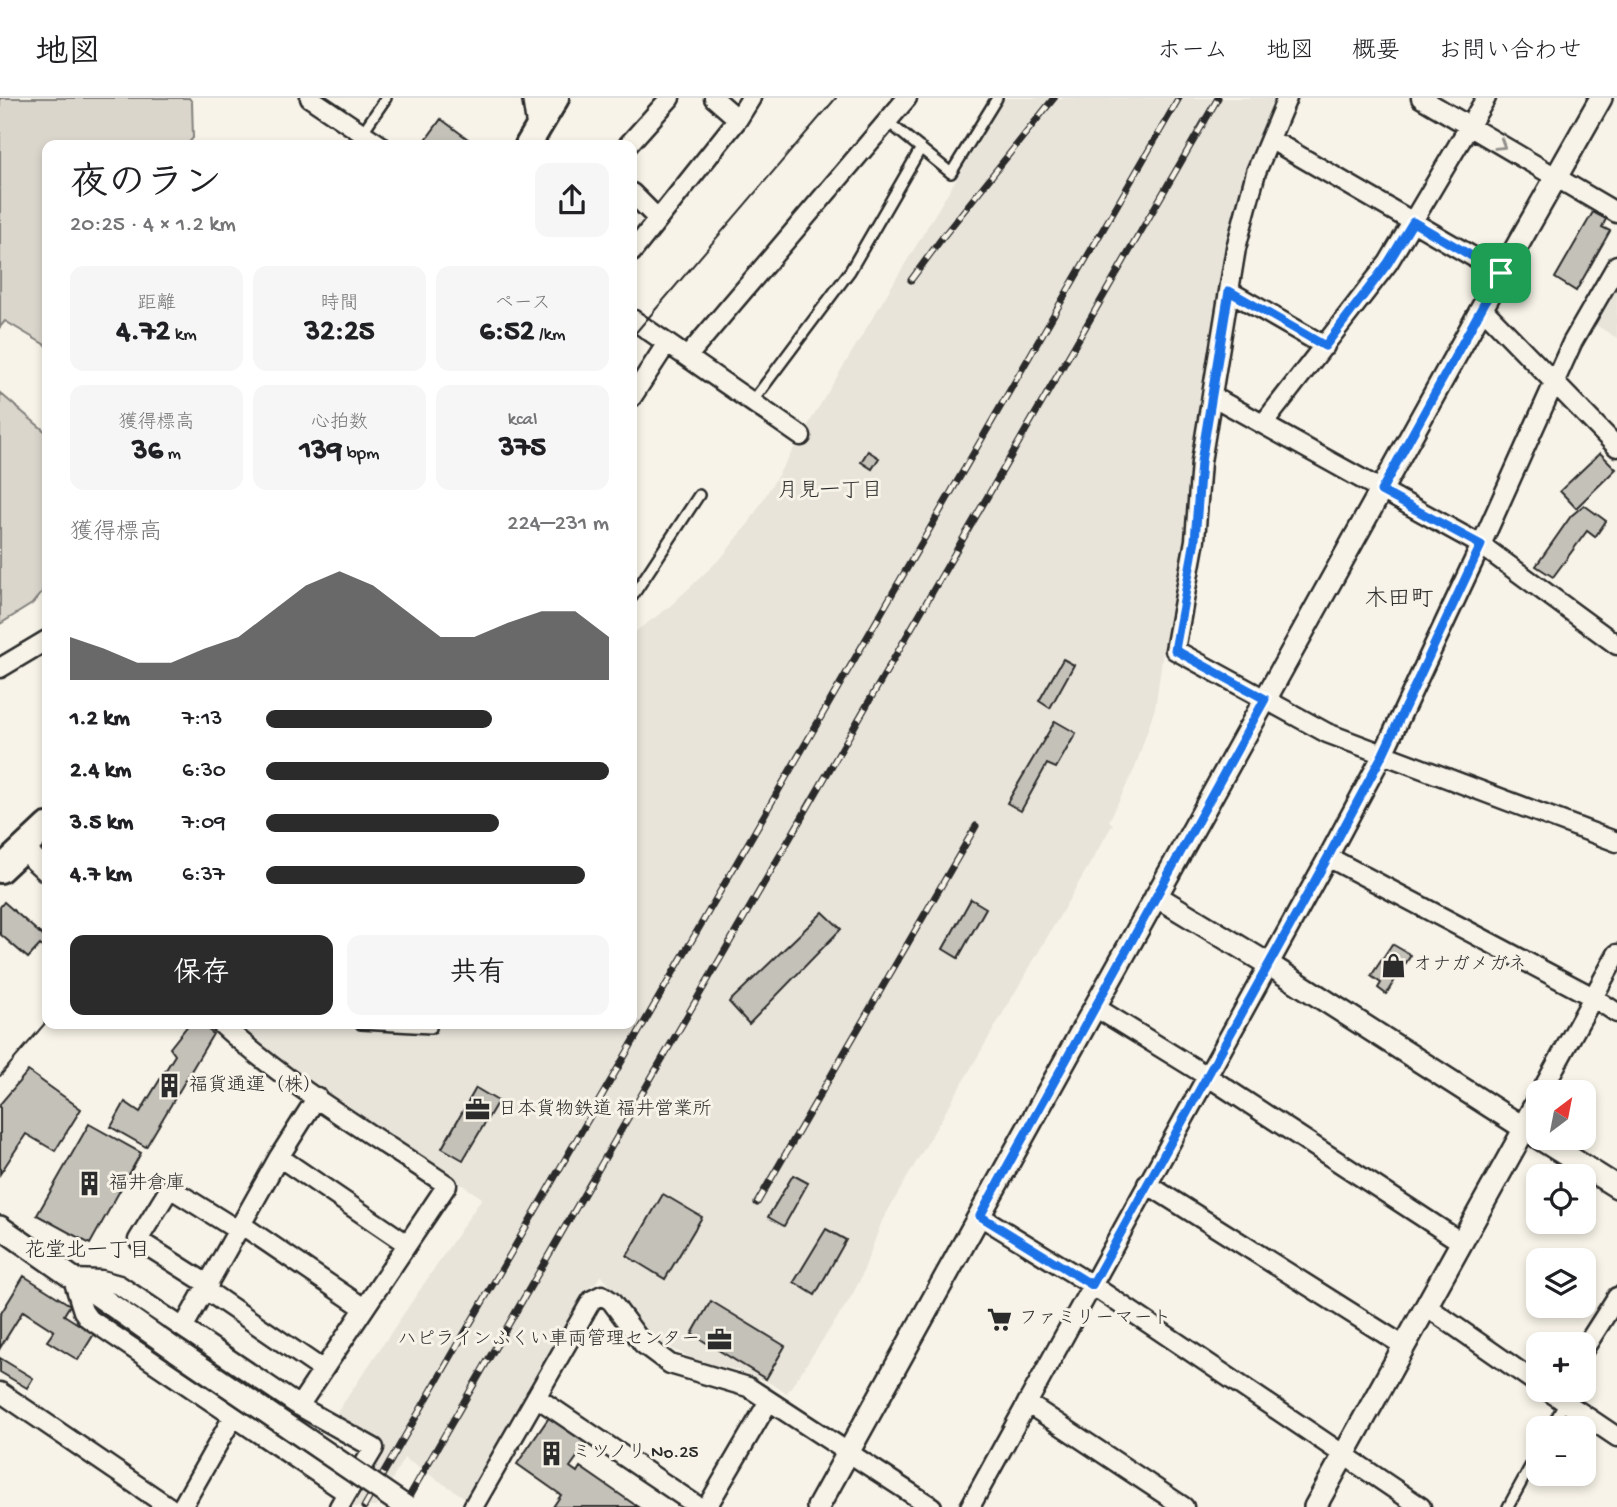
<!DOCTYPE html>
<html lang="ja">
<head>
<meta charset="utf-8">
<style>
  body { margin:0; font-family:"Gochi Hand","Klee One",sans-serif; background:#f6f6f6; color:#202124; height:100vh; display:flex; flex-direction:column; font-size:26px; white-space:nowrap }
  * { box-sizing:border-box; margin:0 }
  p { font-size:23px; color:#757577 }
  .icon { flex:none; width:38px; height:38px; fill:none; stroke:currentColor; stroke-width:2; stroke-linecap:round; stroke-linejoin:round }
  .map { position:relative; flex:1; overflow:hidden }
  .sheet { position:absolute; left:42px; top:42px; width:595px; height:889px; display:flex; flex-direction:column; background:#fff; border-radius:14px; box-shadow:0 4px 10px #0003 }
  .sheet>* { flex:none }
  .needle { width:46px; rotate:32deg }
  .buttons { position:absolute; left:1526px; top:982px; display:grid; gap:14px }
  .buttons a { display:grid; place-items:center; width:70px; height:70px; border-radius:14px; background:#fff; box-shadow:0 4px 10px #0003; font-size:35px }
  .pin { position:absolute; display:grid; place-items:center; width:60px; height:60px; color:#fff; margin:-30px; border-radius:14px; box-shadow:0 4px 10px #0006 }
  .round { display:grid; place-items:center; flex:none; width:74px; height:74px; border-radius:14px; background:#f6f6f6 }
  .headline { display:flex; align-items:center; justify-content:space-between; height:119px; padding:0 28px }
  h1 { font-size:38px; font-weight:800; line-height:52px }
  .figures { display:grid; grid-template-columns:repeat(3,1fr); gap:10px; height:119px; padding:7px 28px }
  .figures div { display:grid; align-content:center; border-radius:14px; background:#f6f6f6; text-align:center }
  .figures b { font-size:30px; font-weight:800 }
  .figures small { font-size:19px; font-weight:400 }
  .figures p { font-size:19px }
  .chart { height:196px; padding:14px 28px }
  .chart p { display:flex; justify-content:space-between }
  .chart svg { width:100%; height:126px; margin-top:7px; fill:#2b2b2b; opacity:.7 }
  .cta { display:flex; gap:14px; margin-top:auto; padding:14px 28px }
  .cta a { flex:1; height:80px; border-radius:14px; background:#2b2b2b; color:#fff; font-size:28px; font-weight:800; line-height:80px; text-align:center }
  .cta a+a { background:#f6f6f6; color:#202124 }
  ul { padding:0 28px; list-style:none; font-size:23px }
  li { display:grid; grid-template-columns:112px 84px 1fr; align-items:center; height:52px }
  li i { height:18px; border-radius:9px; background:#2b2b2b }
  header { display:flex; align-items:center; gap:42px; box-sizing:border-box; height:98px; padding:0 35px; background:#fff; border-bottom:2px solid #e0e0e0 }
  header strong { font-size:33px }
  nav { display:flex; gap:38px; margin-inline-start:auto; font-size:24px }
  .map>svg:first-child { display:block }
  .built { fill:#e8e4da }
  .green { fill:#dad6cc; stroke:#82807c; stroke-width:2 }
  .building { fill:#c4c1b9; stroke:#2b2b2b; stroke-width:2 }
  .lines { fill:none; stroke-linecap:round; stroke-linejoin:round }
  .service-casing { stroke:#2b2b2b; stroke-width:14 }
  .minor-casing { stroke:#2b2b2b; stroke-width:23 }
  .tertiary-casing { stroke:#2b2b2b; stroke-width:26 }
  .secondary-casing { stroke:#2b2b2b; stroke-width:30 }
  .service { stroke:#f7f3e8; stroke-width:9 }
  .minor { stroke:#f7f3e8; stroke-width:18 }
  .tertiary { stroke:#f7f3e8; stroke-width:21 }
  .secondary { stroke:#f7f3e8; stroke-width:24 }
  .tram { stroke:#2b2b2b; stroke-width:2 }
  .rail-casing { stroke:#2b2b2b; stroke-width:7 }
  .rail { stroke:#f7f3e8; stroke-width:4.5; stroke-dasharray:13; stroke-linecap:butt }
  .tertiary-bridge-casing { stroke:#2b2b2b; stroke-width:26; stroke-linecap:butt }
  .tertiary-bridge { stroke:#f7f3e8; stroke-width:21 }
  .oneway { stroke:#918f8a }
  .route-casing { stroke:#fff; stroke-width:14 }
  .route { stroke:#1a73e8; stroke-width:9 }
  .labels { text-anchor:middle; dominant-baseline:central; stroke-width:6; stroke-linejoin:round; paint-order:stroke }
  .poi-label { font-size:19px; fill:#2b2b2b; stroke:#f7f3e8; text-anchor:start }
  .neighbourhood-label { font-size:21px; fill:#2b2b2b; stroke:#f7f3e8 }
  .quarter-label { font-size:23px; fill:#2b2b2b; stroke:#f7f3e8 }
</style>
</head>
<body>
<header>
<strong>地図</strong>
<nav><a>ホーム</a><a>地図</a><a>概要</a><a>お問い合わせ</a></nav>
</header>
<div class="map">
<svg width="1617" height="1409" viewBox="0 0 1617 1409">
  <rect width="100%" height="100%" fill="#f7f3e8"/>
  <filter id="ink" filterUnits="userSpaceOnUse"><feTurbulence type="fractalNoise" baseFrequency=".0143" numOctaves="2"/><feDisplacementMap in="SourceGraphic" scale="14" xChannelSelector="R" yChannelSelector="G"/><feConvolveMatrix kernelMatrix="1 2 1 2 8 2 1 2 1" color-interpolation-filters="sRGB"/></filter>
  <g filter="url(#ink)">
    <path class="built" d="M 1005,0 L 1279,0 L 1255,60 L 1188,439 L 1166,553 L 1163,554 L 1155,610 L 1135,670 L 1109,723 L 1113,726 L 882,1123 L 860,1182 L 850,1201 L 787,1295 L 766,1283 L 737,1272 L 697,1263 L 656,1242 L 646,1233 L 601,1177 L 594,1187 L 592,1186 L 467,1401 L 404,1360 L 377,1409 L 347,1409 L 383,1345 L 336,1316 L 482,1100 L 339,1006 L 243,937 L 243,926 L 632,926 L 632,536 L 668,510 L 722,459 L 749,425 Z
      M 1617,180 L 1617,240 L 1591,224 Z"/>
    <path class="green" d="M 0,0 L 189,0 L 192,4 L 193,40 L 187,47 L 47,47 L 47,248 L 5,223 L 0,229 Z
      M 0,295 L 47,335 L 47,488 L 32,506 L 0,526 Z"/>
    <path class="building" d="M 441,21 L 476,47 L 422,47 Z
      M 1593,114 L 1606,121 L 1602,129 L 1610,133 L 1576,193 L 1555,180 Z
      M 868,353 L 879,360 L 872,371 L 861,364 Z
      M 1600,355 L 1616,371 L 1576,410 L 1560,393 Z
      M 1584,407 L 1606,423 L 1595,439 L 1587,433 L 1553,479 L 1536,468 L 1571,418 Z
      M 1063,561 L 1074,567 L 1050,610 L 1039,603 Z
      M 1055,623 L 1076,635 L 1056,670 L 1047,666 L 1021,713 L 1007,705 Z
      M 971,801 L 986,810 L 958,860 L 943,851 Z
      M 4,804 L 43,838 L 47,833 L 47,854 L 40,847 L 28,860 L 0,836 L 0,809 Z
      M 823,814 L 841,831 L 749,926 L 729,904 Z
      M 1392,846 L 1411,857 L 1386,896 L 1378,890 L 1381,885 L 1371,878 Z
      M 189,926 L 202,926 L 213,936 L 146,1049 L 111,1029 L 125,1004 L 140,1014 L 175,957 L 170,950 Z
      M 28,973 L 81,1011 L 55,1053 L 26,1036 L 0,1076 L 0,1006 Z
      M 476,990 L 498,1003 L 463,1062 L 442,1050 Z
      M 89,1026 L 141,1055 L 90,1146 L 37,1117 Z
      M 793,1077 L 808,1085 L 784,1128 L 768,1119 Z
      M 663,1096 L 702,1119 L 665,1181 L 627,1158 Z
      M 826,1131 L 846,1142 L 815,1197 L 794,1184 Z
      M 24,1178 L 70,1207 L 64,1217 L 94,1236 L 78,1262 L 47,1243 L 54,1233 L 23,1213 L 0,1250 L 0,1217 Z
      M 711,1203 L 785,1248 L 766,1281 L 692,1236 Z
      M 0,1260 L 33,1280 L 27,1290 L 0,1274 Z
      M 550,1318 L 588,1344 L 570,1369 L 577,1374 L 580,1369 L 638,1409 L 553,1409 L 561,1397 L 517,1366 Z"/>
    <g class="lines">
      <defs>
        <path id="service" d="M 887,23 L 951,75 L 997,0
          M 362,35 L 386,0
          M 752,304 L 850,173 L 921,50
          M 632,499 L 699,397
          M 361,926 L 431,930
          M 1551,1330 L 1565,1304
          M 1508,1409 L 1538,1354"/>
        <path id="minor" d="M 310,0 L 380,47
          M 532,0 L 537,33
          M 714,0 L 738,21
          M 1287,0 L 1256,74 L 1236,150 L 1201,364 L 1195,442 L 1175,552 L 1327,635 L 1617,744
          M 1421,0 L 1617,115
          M 1270,41 L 1501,175
          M 628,47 L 670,0
          M 632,95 L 658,121
          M 632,154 L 738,21 L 751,0
          M 1229,193 L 1325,248
          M 1482,210 L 1617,349
          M 632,221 L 801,338
          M 687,259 L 907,0
          M 1212,298 L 1481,447 L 1617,547
          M 632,299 L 667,245
          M 1264,325 L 1388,165 L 1486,0
          M 0,570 L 47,542
          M 1328,759 L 1593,899 L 1617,915
          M 1095,909 L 1207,978 L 1461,1144
          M 221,926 C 289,988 371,1036 447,1087 L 299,1308
          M 1541,994 L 1617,856
          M 1522,1028 L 1538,998
          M 279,1059 L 407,1146
          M 1147,1086 L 1404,1248
          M 980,1118 L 1092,1187 L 1421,1409
          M 242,1127 L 364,1210
          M 209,1187 L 138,1142 L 170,1090 L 239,1133
          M 206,1192 L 323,1272
          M 1426,1208 L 1538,1286
          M 183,1230 L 279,1059 L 317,999
          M 1584,1251 L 1617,1199
          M 1547,1292 L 1617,1339
          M 0,1294 L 169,1409
          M 536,1299 L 699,1409
          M 1027,1305 L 1184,1409
          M 182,1409 L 233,1319
          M 339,1409 L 347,1395 L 88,1220 L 83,1213 L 73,1181 L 101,1182 L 119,1187 L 299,1308 L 374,1350 L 347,1395
          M 473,1409 L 589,1207 L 592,1202 L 602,1197 L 611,1203 L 643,1246 L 670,1266 L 748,1289 L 932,1409
          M 707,1409 L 769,1303
          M 970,1409 L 1328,759 L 1383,656 L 1481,447 L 1572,245 L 1617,167"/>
        <path id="tertiary" d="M 23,751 L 47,773
          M 1156,798 L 1268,866 L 1538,1039
          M 1539,1040 L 1617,1089
          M 0,1129 L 177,1253
          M 818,1409 L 1482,210 L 1601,0
          M 1315,1409 L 1525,1030"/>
        <path id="secondary" d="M 528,47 L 556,0
          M 0,772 L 47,728"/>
      </defs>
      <use href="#service" class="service-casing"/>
      <use href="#minor" class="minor-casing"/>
      <use href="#tertiary" class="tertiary-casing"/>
      <use href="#secondary" class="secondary-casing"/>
      <use href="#service" class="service"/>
      <use href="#minor" class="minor"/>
      <use href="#tertiary" class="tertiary"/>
      <use href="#secondary" class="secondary"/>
      <path class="tram" d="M 632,239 L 836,0
        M 0,978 L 47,923"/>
      <defs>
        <path id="rail" d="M 911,182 L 942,140 L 1054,0
          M 757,1105 L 976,728
          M 364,1409 L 1179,0
          M 403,1409 L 1218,0"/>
      </defs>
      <use href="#rail" class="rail-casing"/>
      <use href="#rail" class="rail"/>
      <defs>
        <path id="tertiary-bridge" d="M 177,1253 L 406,1409"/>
      </defs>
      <use href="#tertiary-bridge" class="tertiary-bridge-casing"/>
      <use href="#tertiary-bridge" class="tertiary-bridge"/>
    </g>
    <defs><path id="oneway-chevron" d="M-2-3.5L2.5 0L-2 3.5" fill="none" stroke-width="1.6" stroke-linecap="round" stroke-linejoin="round" transform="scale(1.75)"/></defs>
    <use class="oneway" href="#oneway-chevron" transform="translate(1501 47) rotate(32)"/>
  </g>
  <g class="lines" filter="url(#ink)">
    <defs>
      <path id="route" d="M 1413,124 L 1501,175 L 1381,393 L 1481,447 L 1383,656 L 1328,759 L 1092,1187 L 980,1118 L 1265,601 L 1175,552 L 1195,442 L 1201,364 L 1229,193 L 1325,248 L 1388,165 Z"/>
    </defs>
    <use href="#route" class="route-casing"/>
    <use href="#route" class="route"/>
  </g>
  <defs>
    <symbol id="shop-bare" viewBox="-9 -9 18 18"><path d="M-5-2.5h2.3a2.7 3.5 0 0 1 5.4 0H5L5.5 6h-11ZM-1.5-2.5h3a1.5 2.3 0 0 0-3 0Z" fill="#2b2b2b" stroke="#f7f3e8" stroke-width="2.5" paint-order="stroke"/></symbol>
    <symbol id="building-bare" viewBox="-9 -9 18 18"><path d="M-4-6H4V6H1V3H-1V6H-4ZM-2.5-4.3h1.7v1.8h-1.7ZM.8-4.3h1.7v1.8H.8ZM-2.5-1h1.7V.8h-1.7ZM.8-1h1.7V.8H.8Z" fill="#2b2b2b" stroke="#f7f3e8" stroke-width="2.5" paint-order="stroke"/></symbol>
    <symbol id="office-bare" viewBox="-9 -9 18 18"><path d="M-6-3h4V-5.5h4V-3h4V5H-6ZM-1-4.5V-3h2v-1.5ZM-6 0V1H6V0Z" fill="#2b2b2b" stroke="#f7f3e8" stroke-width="2.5" paint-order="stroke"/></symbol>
    <symbol id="supermarket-bare" viewBox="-9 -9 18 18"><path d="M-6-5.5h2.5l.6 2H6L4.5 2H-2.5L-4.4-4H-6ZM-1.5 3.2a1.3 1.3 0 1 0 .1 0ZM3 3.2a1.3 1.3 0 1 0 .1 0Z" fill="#2b2b2b" stroke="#f7f3e8" stroke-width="2.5" paint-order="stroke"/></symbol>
  </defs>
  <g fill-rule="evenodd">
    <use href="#shop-bare" x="1376" y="850" width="35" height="35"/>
    <use href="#building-bare" x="152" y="970" width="35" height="35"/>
    <use href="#office-bare" x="460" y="994" width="35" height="35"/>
    <use href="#building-bare" x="72" y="1068" width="35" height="35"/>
    <use href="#supermarket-bare" x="982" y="1204" width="35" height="35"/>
    <use href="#office-bare" x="702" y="1224" width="35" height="35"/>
    <use href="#building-bare" x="534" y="1338" width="35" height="35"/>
  </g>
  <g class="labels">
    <g class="poi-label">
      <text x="1413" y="867">オナガメガネ</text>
      <text x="189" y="988">福貨通運（株）</text>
      <text x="498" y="1012">日本貨物鉄道 福井営業所</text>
      <text x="109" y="1086">福井倉庫</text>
      <text x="1019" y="1221">ファミリーマート</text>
      <text x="700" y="1242" text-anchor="end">ハピラインふくい車両管理センター</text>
      <text x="572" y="1355">ミツノリ No.25</text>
    </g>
    <g class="neighbourhood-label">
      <text x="830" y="394">月見一丁目</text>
      <text x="87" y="1154">花堂北一丁目</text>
    </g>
    <g class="quarter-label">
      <text x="1399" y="502">木田町</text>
    </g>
  </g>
</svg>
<div class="buttons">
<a><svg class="needle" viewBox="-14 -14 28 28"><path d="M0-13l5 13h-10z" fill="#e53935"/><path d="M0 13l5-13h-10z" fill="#757577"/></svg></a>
<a><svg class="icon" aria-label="locate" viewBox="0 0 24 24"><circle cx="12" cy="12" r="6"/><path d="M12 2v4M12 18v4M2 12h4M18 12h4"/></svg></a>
<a><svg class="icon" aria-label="layers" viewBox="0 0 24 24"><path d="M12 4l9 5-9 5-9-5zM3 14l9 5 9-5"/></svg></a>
<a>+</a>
<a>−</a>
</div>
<div class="pin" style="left:1501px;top:175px;background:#1e9e55"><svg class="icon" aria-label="arrive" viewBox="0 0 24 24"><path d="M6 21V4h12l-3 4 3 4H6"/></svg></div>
<section class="sheet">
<div class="headline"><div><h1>夜のラン</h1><p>20:25 · 4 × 1.2 km</p></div><a class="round"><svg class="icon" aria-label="share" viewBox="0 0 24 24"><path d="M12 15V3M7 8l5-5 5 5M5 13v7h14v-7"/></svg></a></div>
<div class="figures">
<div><p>距離</p><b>4.72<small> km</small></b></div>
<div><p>時間</p><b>32:25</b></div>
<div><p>ペース</p><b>6:52<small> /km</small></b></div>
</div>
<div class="figures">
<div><p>獲得標高</p><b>36<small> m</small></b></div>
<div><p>心拍数</p><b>139<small> bpm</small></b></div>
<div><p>kcal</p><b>375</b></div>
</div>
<div class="chart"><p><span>獲得標高</span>224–231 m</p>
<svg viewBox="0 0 160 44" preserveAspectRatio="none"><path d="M0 44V29L10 33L20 38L30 38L40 33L50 29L60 20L70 11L80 6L90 11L100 20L110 29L120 29L130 24L140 20L150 20L160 29V44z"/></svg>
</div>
<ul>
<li><b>1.2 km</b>7:13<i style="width:66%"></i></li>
<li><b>2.4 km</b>6:30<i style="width:100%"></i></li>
<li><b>3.5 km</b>7:09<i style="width:68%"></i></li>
<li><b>4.7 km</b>6:37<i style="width:93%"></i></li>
</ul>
<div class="cta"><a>保存</a><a>共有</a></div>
</section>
</div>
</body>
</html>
